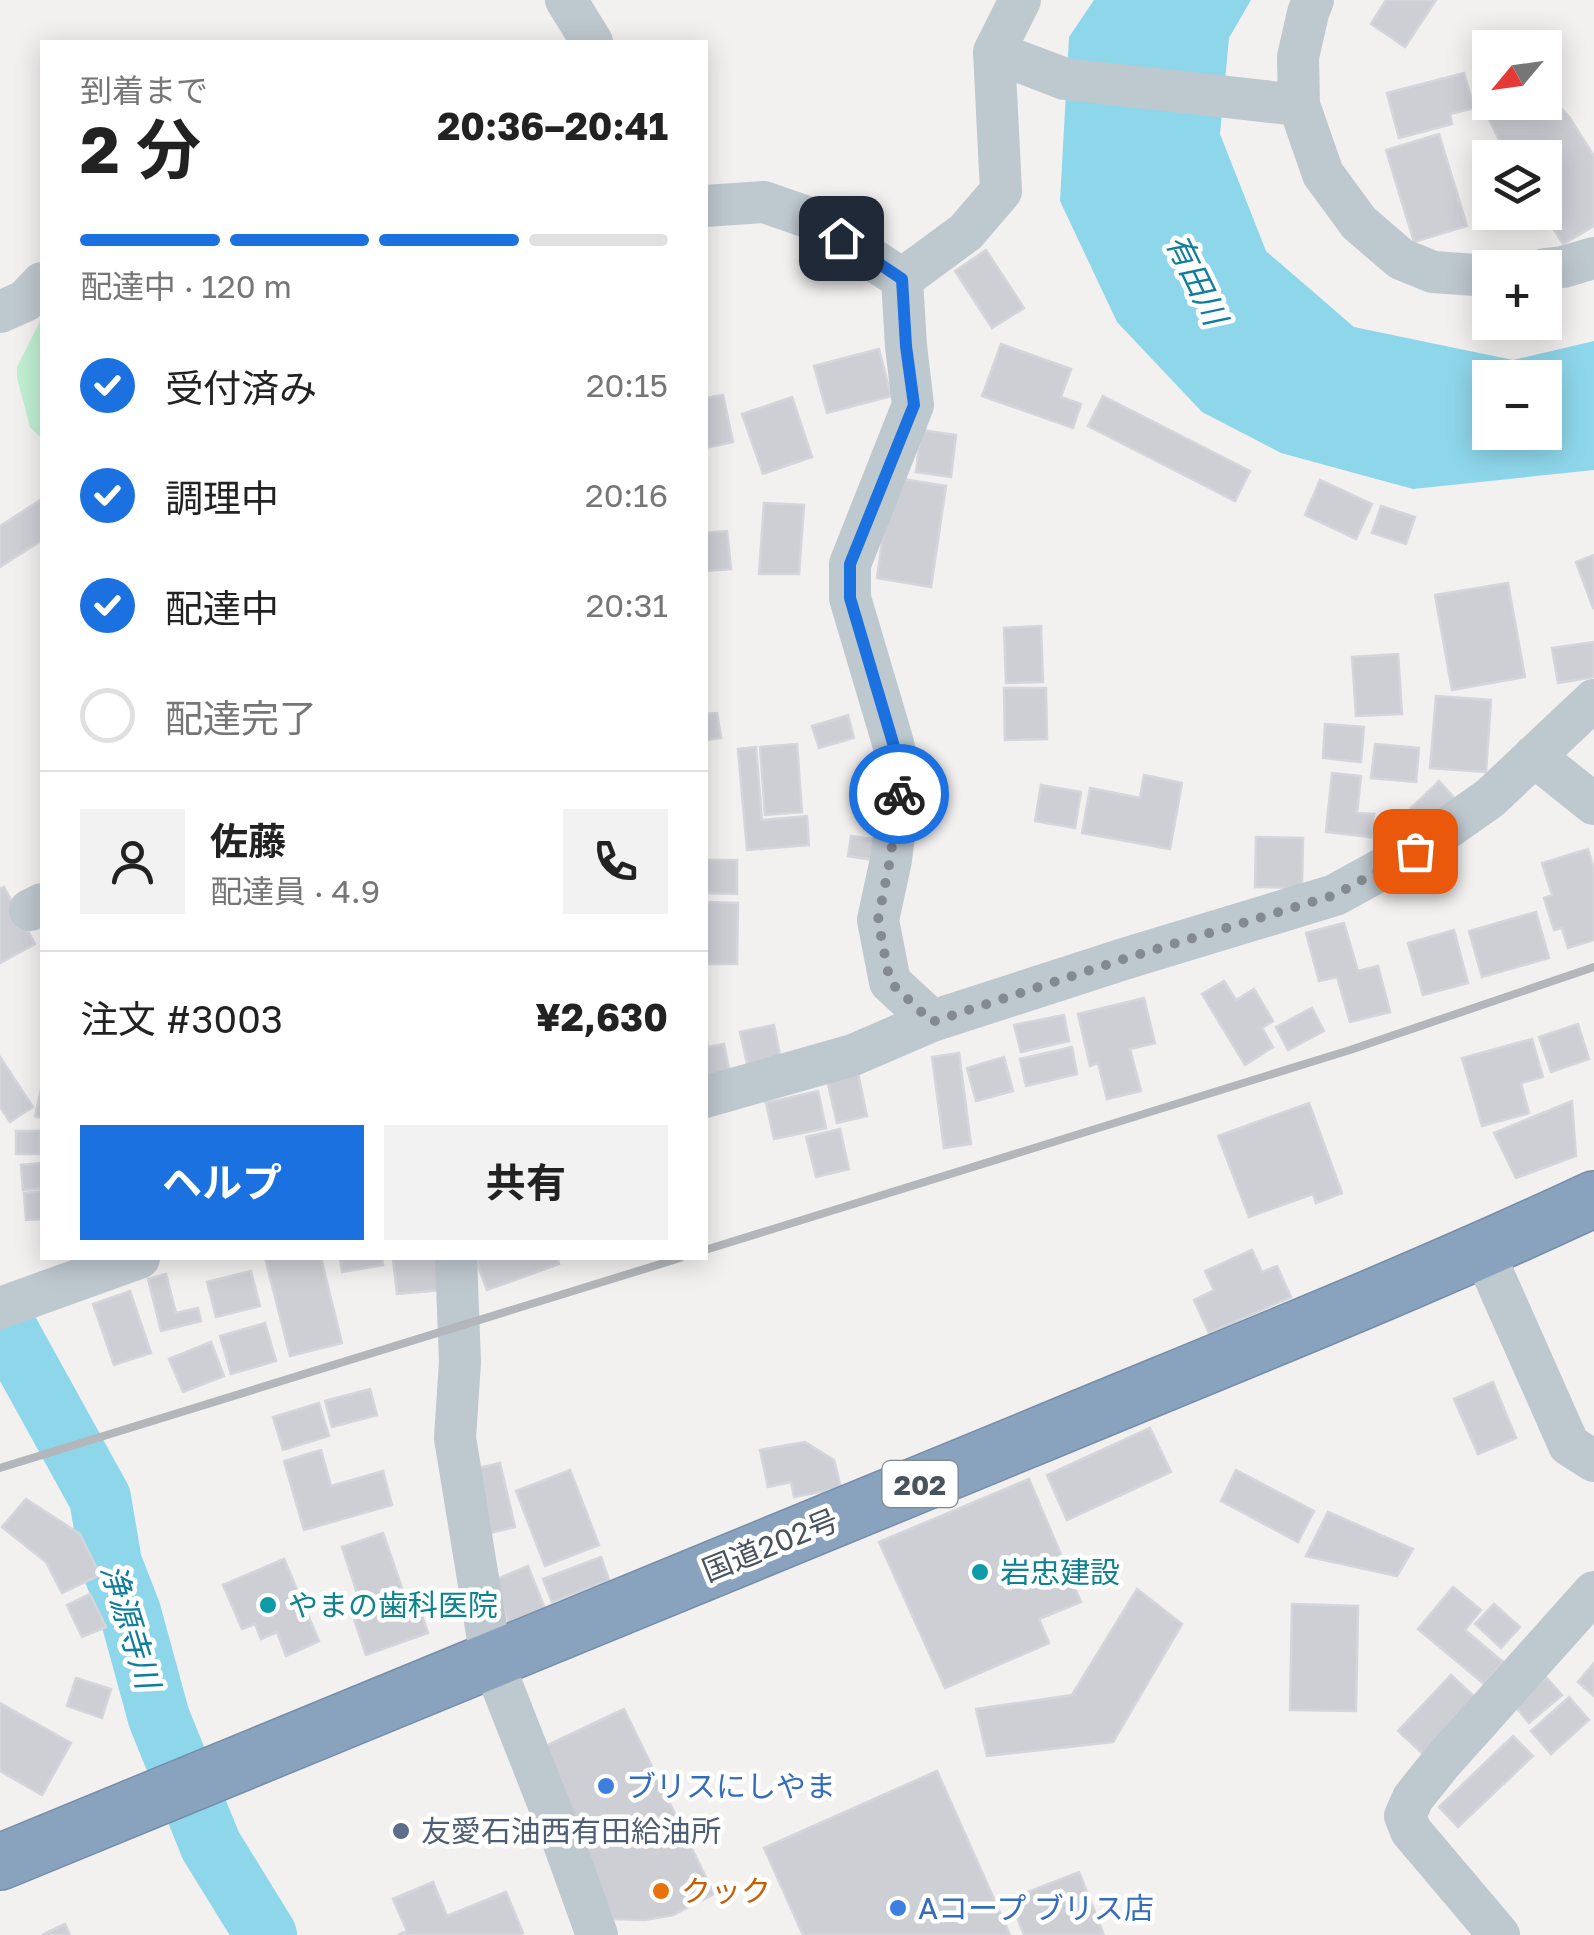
<!DOCTYPE html>
<html lang="ja">
<meta charset="utf-8">
<style>
:root{--surface:#fff;--page:#f2f2f2;--text:#222;--muted:#767676;--line:#e0e0e0;--accent:#1c71e0}
body{margin:0;font-family:"Golos Text","Noto Sans JP",sans-serif;background:var(--page);color:var(--text);height:100vh;display:flex;flex-direction:column;font-size:38px;white-space:nowrap}
*{box-sizing:border-box;margin:0}
p{font-size:32px;color:var(--muted)}
.icon{flex:none;width:55px;height:55px;fill:none;stroke:currentColor;stroke-width:2;stroke-linecap:round;stroke-linejoin:round}
.map{position:relative;flex:1;overflow:hidden}
.side{position:absolute;left:40px;top:40px;width:668px;height:1220px;display:flex;flex-direction:column;background:var(--surface);border-radius:0px;box-shadow:0 5px 25px #0003}
.side>*{flex:none}
.needle{width:65px;rotate:241deg}
.buttons{position:absolute;left:1472px;top:30px;display:grid;gap:20px}
.buttons a{display:grid;place-items:center;width:90px;height:90px;border-radius:0px;background:var(--surface);box-shadow:0 5px 25px #0003;font-size:50px}
.pin{position:absolute;display:grid;place-items:center;width:85px;height:85px;color:#fff;margin:-42px;border-radius:20px;box-shadow:0 5px 15px #0006}
.courier{position:absolute;display:grid;place-items:center;width:100px;height:100px;margin:-50px;border:8px solid #1c71e0;border-radius:50%;background:#fff;color:#222;box-shadow:0 2px 12px #0007}
.headline em{font-style:normal;font-weight:700}
.headline div{display:flex;flex-direction:column-reverse}
.headline{display:flex;align-items:center;justify-content:space-between;height:170px;padding:0 40px}
h1{font-size:65px;font-weight:700;line-height:75px}
.bar{display:grid;grid-template-columns:repeat(4,1fr);gap:15px 10px;align-content:center;height:120px;padding:0 40px}
.bar i{height:12px;border-radius:8px;background:var(--line)}
.bar .on{background:var(--accent)}
.bar p{grid-column:span 4}
.line{display:flex;align-items:center;gap:25px;padding:0 40px;border-top:2px solid var(--line)}
.line div{flex:1}
.round{display:grid;place-items:center;flex:none;width:105px;height:105px;border-radius:0px;background:var(--page)}
ol{padding:0 40px;list-style:none}
li{display:flex;align-items:center;gap:30px;height:110px}
li p{margin-inline-start:auto}
li .icon{padding:10px;border-radius:50%;background:var(--accent);color:#fff;stroke-width:4}
li:last-child{color:var(--muted)}
li i{width:55px;height:55px;border:5px solid var(--line);border-radius:50%}
.cta{display:flex;gap:20px;margin-top:auto;padding:20px 40px}
.cta a{flex:1;height:115px;border-radius:0px;background:var(--accent);color:#fff;font-size:40px;font-weight:700;line-height:115px;text-align:center}
.cta a+a{background:var(--page);color:var(--text)}
.map>svg:first-child{display:block}
</style>
<div class="map">
<svg width="1594" height="1935" viewBox="0 0 1594 1935">
<rect width="100%" height="100%" fill="#f3f0f0"/>
<!-- green -->
<path fill="#c0efd2" d="M42 317V439L30 427 17 378V367Z"/>
<!-- water -->
<path fill="#8ed7eb" fill-rule="evenodd" d="M1094 0H1251L1229 38 1220 134 1266 251 1354 327 1513 360 1594 341V470L1413 489 1281 453 1202 412 1117 322 1060 201 1069 37ZM1490 378H1545V432H1490Z"/>
<g fill="none" stroke-linecap="round" stroke-linejoin="round">
<!-- river -->
<path stroke="#8ed7eb" stroke-width="62" d="M0 1317 100 1498 111 1563 130 1612 159 1718 211 1846 266 1935"/>
</g>
<!-- building -->
<path fill="#cdcfd5" stroke="#d4d6dc" stroke-width="2.5" d="M1386 0H1436L1405 47 1371 24Z
M1464 73 1474 108 1450 114 1452 124 1399 138 1387 93Z
M1490 89V102H1545V90L1570 118 1594 156V226L1563 244 1543 212H1545V158H1508L1478 97Z
M1439 134 1467 226 1414 242 1386 150Z
M986 250 1024 308 992 328 955 271Z
M1001 344 1071 369 1061 397 1081 404 1073 428 982 396Z
M879 349 891 396 827 413 814 366Z
M723 395 733 442 705 448V398Z
M1103 396 1250 471 1235 501 1088 426Z
M792 397 812 457 763 474 742 414Z
M921 430 956 435 951 477 916 472Z
M891 477 946 486 931 587 877 578Z
M1320 480 1372 504 1356 539 1305 515Z
M42 499V540L0 567V526Z
M764 503 804 505 799 574H759Z
M1381 506 1415 517 1406 544 1372 533Z
M727 531 731 569 705 571V533Z
M1594 555V608H1593L1576 562Z
M1508 583 1525 677 1452 690 1435 595Z
M1041 626 1043 682 1006 683 1004 628Z
M1594 642V677L1558 683 1552 648Z
M1398 654 1402 714 1356 716 1352 657Z
M1004 688H1046L1047 739 1005 740Z
M1436 696 1491 700 1486 772 1430 768Z
M717 713 721 738 705 740V714Z
M848 715 854 738 819 748 812 726Z
M1325 724 1364 727 1361 762 1323 758Z
M797 744 802 812 765 815 760 747Z
M1375 744 1419 748 1416 782 1371 778Z
M756 747 762 820 807 816 809 845 747 850 738 749Z
M1332 773 1361 776 1357 813 1374 814 1371 837 1326 832Z
M1144 775 1182 783 1170 849 1082 833 1090 788 1140 798Z
M1439 781 1459 803 1432 830 1411 808Z
M1041 785 1081 792 1075 828 1035 821Z
M851 836 881 840 878 861 848 856Z
M1256 837 1303 838 1302 888 1255 887Z
M1588 849 1594 869V940L1568 948 1562 928 1554 930 1544 898 1552 895 1542 863Z
M705 860H737V894L705 893Z
M4 887 35 944 0 963V889Z
M705 902 738 903 737 964H705Z
M1536 912 1549 958 1482 977 1469 931Z
M1344 923 1358 971 1378 966 1390 1012 1350 1022 1337 977 1319 981 1306 933Z
M1454 930 1468 983 1423 995 1408 943Z
M1224 981 1236 1000 1254 989 1273 1021 1262 1028 1273 1047 1245 1065 1202 994Z
M1144 998 1155 1043 1130 1049 1141 1091 1107 1099 1098 1063 1090 1066 1078 1014Z
M1312 1008 1324 1031 1288 1050 1276 1027Z
M1064 1015 1069 1041 1021 1052 1014 1025Z
M1578 1024 1589 1059 1551 1072 1539 1037Z
M774 1025 781 1061 748 1068 740 1032Z
M705 1032 708 1047 724 1044 730 1073 705 1078Z
M1532 1039 1543 1077 1521 1083 1529 1113 1482 1126 1462 1058Z
M1072 1047 1077 1074 1026 1086 1020 1059Z
M959 1053 971 1144 944 1148 932 1057Z
M0 1057 33 1107 10 1122 0 1107Z
M1004 1057 1013 1091 976 1101 967 1068Z
M858 1073 867 1116 837 1123 827 1080Z
M42 1085V1118L35 1116Z
M818 1091 826 1128 774 1139 766 1103Z
M1572 1101 1576 1156 1516 1178 1494 1133Z
M1309 1103 1342 1193 1316 1203 1313 1194 1249 1217 1218 1136Z
M840 1129 849 1169 816 1177 806 1137Z
M16 1131H39V1154H16Z
M42 1163V1188L23 1190 21 1165Z
M42 1191V1219L26 1220 24 1193Z
M1252 1250 1262 1272 1277 1266 1291 1297 1209 1333 1194 1300 1214 1290 1205 1271Z
M265 1258H321L342 1343 290 1356Z
M340 1258H382L383 1265 342 1272Z
M393 1258H438L442 1290 397 1294Z
M475 1258H557L559 1264 487 1290Z
M251 1271 260 1306 216 1317 207 1282Z
M166 1274 176 1313 198 1308 201 1321 161 1331 148 1279Z
M130 1291 151 1353 114 1365 93 1304Z
M265 1323 276 1361 231 1374 220 1336Z
M211 1342 224 1376 183 1392 169 1359Z
M1493 1382 1516 1438 1478 1454 1454 1399Z
M370 1389 377 1415 332 1427 325 1401Z
M319 1403 329 1436 283 1450 273 1417Z
M1150 1428 1171 1472 1067 1520 1047 1475Z
M805 1442 834 1460 841 1488 794 1497 791 1482 768 1487 760 1450Z
M321 1450 331 1486 383 1471 392 1505 304 1530 284 1461Z
M500 1463 515 1527 486 1534 471 1470Z
M570 1470 599 1545 545 1566 516 1491Z
M1236 1470 1314 1511 1298 1542 1221 1501Z
M1029 1479 1081 1602 1039 1619 1049 1643 945 1688 879 1542Z
M26 1499 80 1534 100 1575 62 1593 46 1562 2 1527Z
M1328 1512 1413 1549 1397 1576 1306 1556Z
M383 1533 402 1588 360 1602 342 1547Z
M601 1557 609 1580 552 1602 543 1579Z
M284 1559 319 1641 286 1656 277 1632 261 1639 255 1624 242 1629 223 1585Z
M528 1566 545 1609 509 1623 492 1581Z
M1453 1587 1481 1610 1465 1630 1503 1662 1484 1684 1418 1629Z
M1137 1589 1182 1624 1113 1742 987 1756 976 1709 1072 1695Z
M90 1594 106 1627 82 1637 67 1605Z
M415 1595 428 1633 366 1655 353 1616Z
M1292 1604 1358 1606 1356 1711 1290 1710Z
M1494 1604 1520 1627 1501 1648 1475 1624Z
M1594 1663V1696L1578 1682Z
M1451 1675 1476 1698 1423 1754 1398 1731Z
M1546 1677 1562 1695 1529 1723 1514 1705Z
M76 1678 111 1689 102 1718 67 1706Z
M1569 1697 1589 1720 1551 1754 1531 1731Z
M0 1703 71 1743 42 1795 0 1771Z
M624 1709 714 1894 673 1915 645 1920 613 1919 539 1749Z
M1513 1736 1533 1756 1458 1827 1439 1807Z
M937 1771 1010 1935H803L764 1848Z
M1079 1872 1104 1935H1024L1010 1899Z
M433 1882 447 1916 506 1892 523 1933 518 1935H398L407 1931 393 1899Z
M65 1924 70 1935H42Z"/>
<g fill="none" stroke-linecap="round" stroke-linejoin="round">
<defs>
<path id="highway" d="M0 1862C342 1720 685 1581 1027 1440 1217 1361 1408 1286 1594 1199"/>
</defs>
<!-- highway casing -->
<use href="#highway" stroke="#748eaa" stroke-width="58"/>
<!-- minor -->
<path stroke="#bec8cf" stroke-width="42" d="M566 0 592 42
M1313 0 1308 13 1298 57 1299 105 1323 174 1359 223 1401 259 1433 272 1490 276
M994 52 1065 79 1299 105
M705 206 764 202 810 218 902 279
M1545 269 1563 267 1594 258
M902 279 906 346 913 405 850 564V598L893 743 901 779 891 860 878 920 890 982 932 1021
M902 279 966 232 1001 191 994 52 1020 0
M0 312 25 301 42 283
M1534 756 1594 804
M30 910 42 904
M705 1097 853 1055 932 1021 1127 958 1335 895 1415 851 1490 798 1594 700
M1483 1251 1569 1445 1594 1461
M456 1258 460 1362 455 1438 491 1658 563 1841 597 1935
M0 1308 139 1258
M1499 1935 1411 1831 1405 1816 1413 1798 1441 1763 1594 1592"/>
<!-- highway -->
<use href="#highway" stroke="#89a3be" stroke-width="55"/>
<!-- rail -->
<path stroke="#b3b6ba" stroke-width="8" d="M705 1250 1350 1050 1594 967
M0 1468 680 1258"/>
</g>
<g fill="none" stroke-linecap="round" stroke-linejoin="round">
<!-- done -->
<path stroke="#848a91" stroke-width="10" stroke-dasharray="0 18" d="M899 794 890 860 878 920 890 982 932 1022 1127 958 1335 895 1415 851"/>
<!-- route -->
<path stroke="#1c71e0" stroke-width="12" d="M841 238 902 279 906 346 914 405 850 564V598L893 743 901 779 899 794"/>
</g>
<!-- markers -->
<g fill="#0f9aa8" stroke="#fff" stroke-width="4">
<circle cx="980" cy="1572" r="10"/>
<circle cx="268" cy="1605" r="10"/>
</g>
<g fill="#3f7fe0" stroke="#fff" stroke-width="4">
<circle cx="606" cy="1786" r="10"/>
<circle cx="898" cy="1908" r="10"/>
</g>
<circle fill="#5c6f8a" stroke="#fff" stroke-width="4" cx="401" cy="1831" r="10"/>
<circle fill="#e8710a" stroke="#fff" stroke-width="4" cx="661" cy="1891" r="10"/>
<g text-anchor="middle" dominant-baseline="central" stroke-width="9" stroke-linejoin="round" paint-order="stroke">
<!-- shield labels -->
<rect fill="#fff" stroke="#7f878e" stroke-width="2.5" x="882.5" y="1461" width="75" height="46" rx="8"/>
<g font-size="28" font-weight="bold" fill="#48535e">
<text x="920" y="1484">202</text>
</g>
<!-- street labels -->
<g font-size="30" fill="#48535e" stroke="#fff">
<text transform="translate(770 1545) rotate(-22)">国道202号</text>
</g>
<!-- culture labels -->
<g font-size="30" fill="#0d838f" stroke="#fff" text-anchor="start">
<text x="1000" y="1572">岩忠建設</text>
<text x="288" y="1605">やまの歯科医院</text>
</g>
<!-- shop labels -->
<g font-size="30" fill="#366cbe" stroke="#fff" text-anchor="start">
<text x="626" y="1786">ブリスにしやま</text>
<text x="918" y="1908">Aコープ ブリス店</text>
</g>
<!-- service labels -->
<g font-size="30" fill="#4e5e75" stroke="#fff" text-anchor="start">
<text x="421" y="1831">友愛石油西有田給油所</text>
</g>
<!-- food labels -->
<g font-size="30" fill="#c56008" stroke="#fff" text-anchor="start">
<text x="681" y="1891">クック</text>
</g>
<!-- water labels -->
<g font-size="32" font-style="italic" fill="#0f7d9b" stroke="#fff">
<text transform="translate(1197 279) rotate(64)">有田川</text>
<text transform="translate(131 1626) rotate(73)">浄源寺川</text>
</g>
</g>
</svg>
<div class="buttons">
<a><svg class="needle" viewBox="-14 -14 28 28"><path d="M0-13l5 13h-10z" fill="#e53935"/><path d="M0 13l5-13h-10z" fill="#767676"/></svg></a>
<a><svg class="icon" aria-label="layers" viewBox="0 0 24 24"><path d="M12 4l9 5-9 5-9-5zM3 14l9 5 9-5"/></svg></a>
<a>+</a>
<a>−</a>
</div>
<div class="pin" style="left:1415px;top:851px;background:#ea580c"><svg class="icon" aria-label="bag" viewBox="0 0 24 24"><path d="M5 8h14l-1 12H6zM9 8a3 3 0 0 1 6 0"/></svg></div>
<div class="pin" style="left:841px;top:238px;background:#1f2937"><svg class="icon" aria-label="home" viewBox="0 0 24 24"><path d="M3 11l9-7 9 7M6 9v11h12V9"/></svg></div>
<div class="courier" style="left:899px;top:794px"><svg class="icon" aria-label="bike" viewBox="0 0 24 24"><circle cx="6" cy="16" r="4"/><circle cx="18" cy="16" r="4"/><path d="M6 16l4-8h5l3 8M10 8l3 8H6M13 5h3"/></svg></div>
<section class="side">
<div class="headline"><div><h1>2 分</h1><p>到着まで</p></div><em>20:36–20:41</em></div>
<div class="bar"><i class="on"></i><i class="on"></i><i class="on"></i><i></i><p>配達中 · 120 m</p></div>
<ol>
<li><svg class="icon" aria-label="check" viewBox="0 0 24 24"><path d="M5 12l5 5 9-10"/></svg>受付済み<p>20:15</p></li>
<li><svg class="icon" aria-label="check" viewBox="0 0 24 24"><path d="M5 12l5 5 9-10"/></svg>調理中<p>20:16</p></li>
<li><svg class="icon" aria-label="check" viewBox="0 0 24 24"><path d="M5 12l5 5 9-10"/></svg>配達中<p>20:31</p></li>
<li><i></i>配達完了</li>
</ol>
<div class="line" style="height:180px"><a class="round"><svg class="icon" aria-label="person" viewBox="0 0 24 24"><circle cx="12" cy="8" r="4"/><path d="M4 21q1-7 8-7t8 7"/></svg></a><div><b>佐藤</b><p>配達員 · 4.9</p></div><a class="round"><svg class="icon" aria-label="phone" viewBox="0 0 24 24"><path d="M5 4h4l2 5-3 2q2 4 5 5l2-3 5 2v4C11 20 4 13 5 4z"/></svg></a></div>
<div class="line" style="height:130px"><div>注文 #3003</div><b>¥2,630</b></div>
<div class="cta"><a>ヘルプ</a><a>共有</a></div>
</section>
</div>
